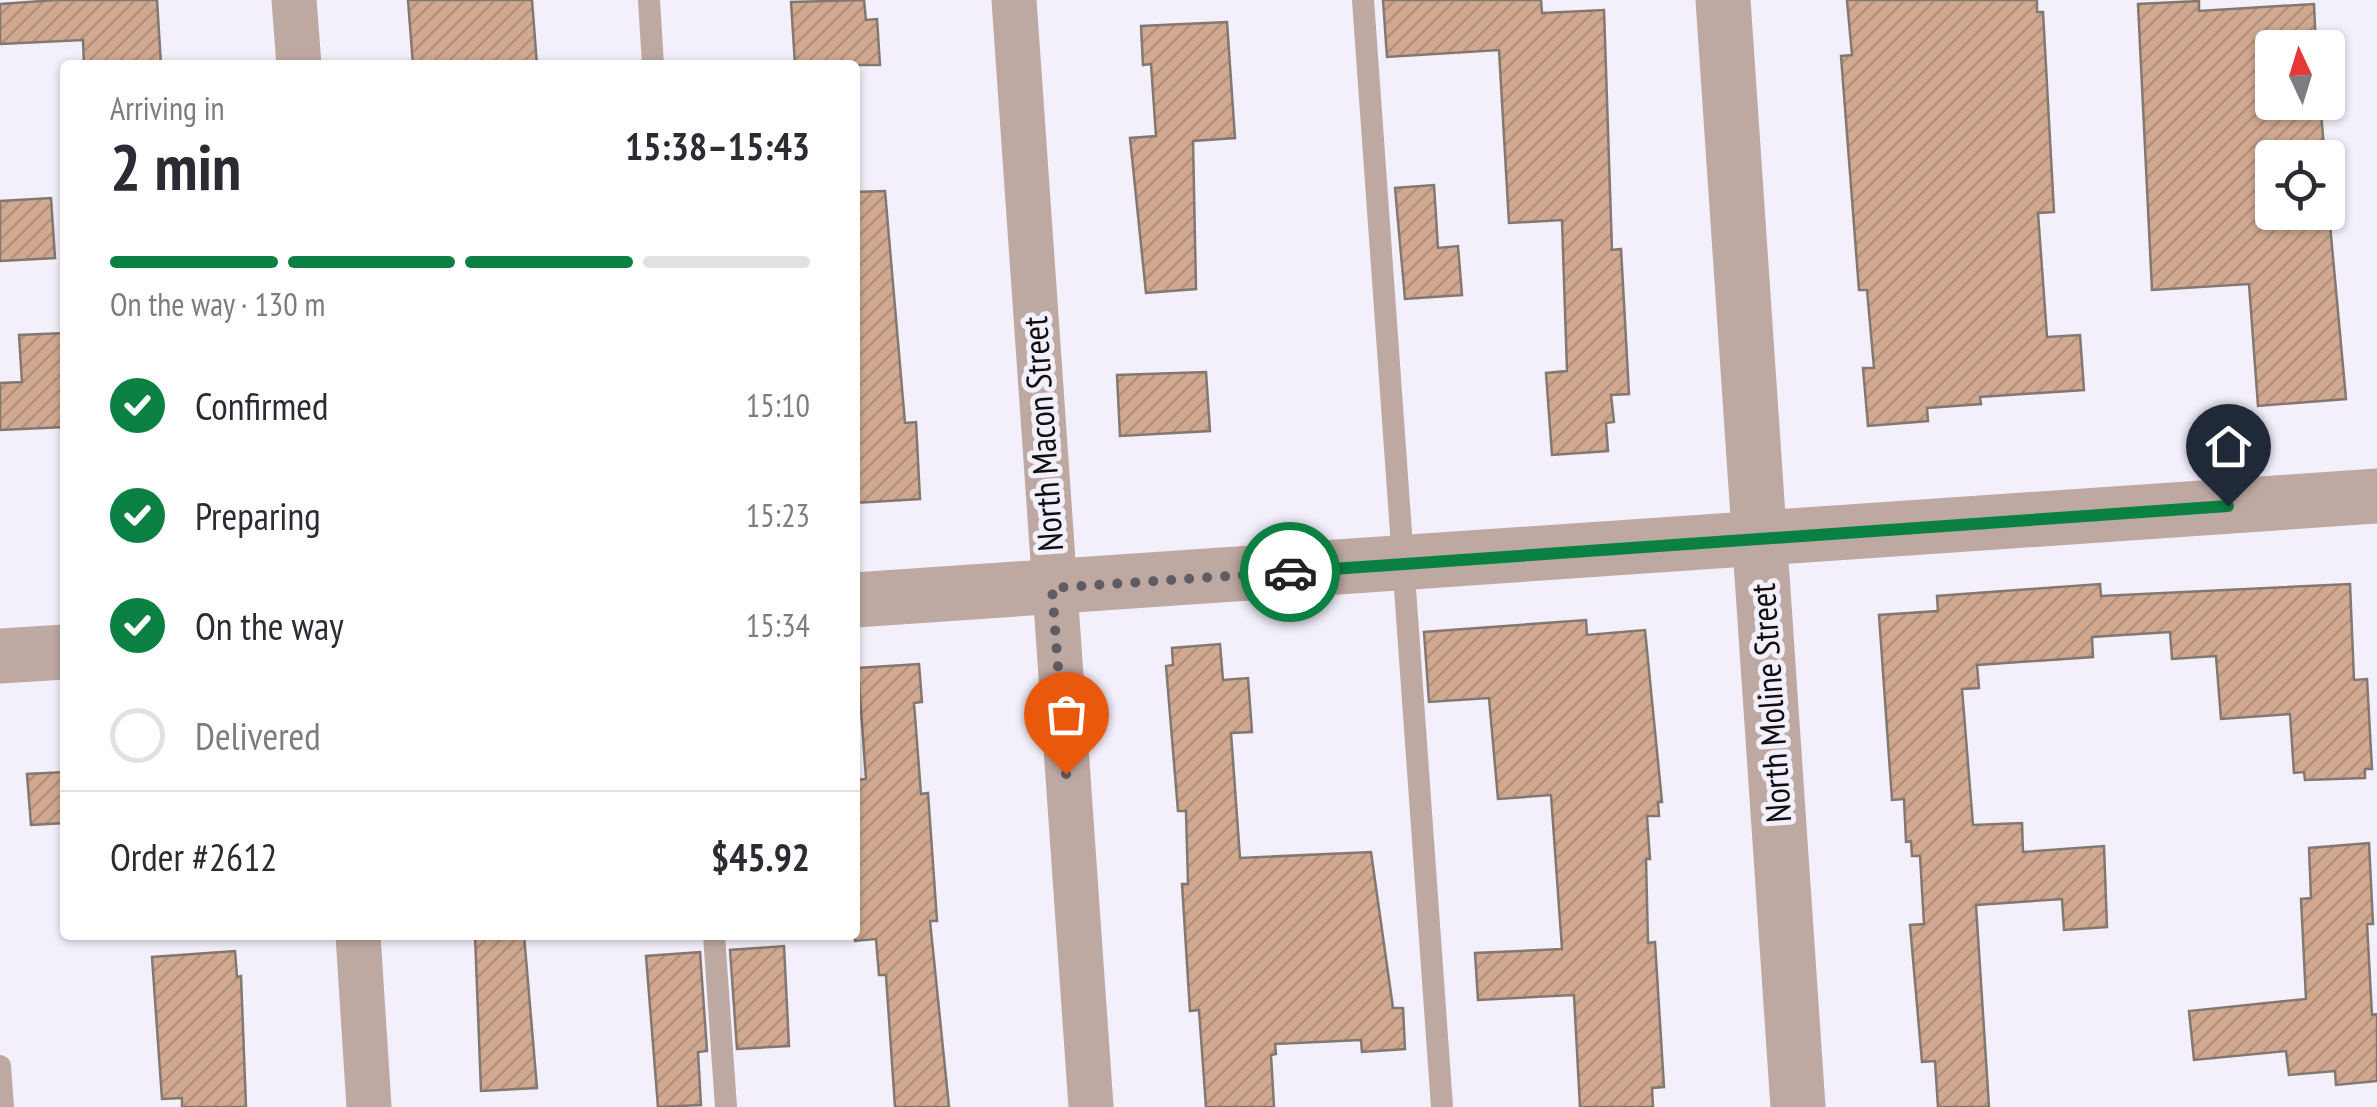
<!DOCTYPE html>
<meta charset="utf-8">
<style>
:root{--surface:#fff;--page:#f7f7f7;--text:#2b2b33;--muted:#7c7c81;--line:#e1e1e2;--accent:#0b8043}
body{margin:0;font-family:"PT Sans Narrow",sans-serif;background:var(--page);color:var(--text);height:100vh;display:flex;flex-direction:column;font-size:38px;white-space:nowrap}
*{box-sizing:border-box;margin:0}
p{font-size:32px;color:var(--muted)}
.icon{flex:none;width:55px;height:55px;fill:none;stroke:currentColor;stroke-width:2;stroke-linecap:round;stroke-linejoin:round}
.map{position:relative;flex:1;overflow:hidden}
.sheet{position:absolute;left:60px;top:60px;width:800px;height:880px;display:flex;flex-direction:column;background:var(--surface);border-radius:10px;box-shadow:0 2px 8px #0004}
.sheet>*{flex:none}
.needle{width:65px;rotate:356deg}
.fabs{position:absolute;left:2255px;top:30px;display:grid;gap:20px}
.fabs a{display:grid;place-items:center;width:90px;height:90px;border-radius:10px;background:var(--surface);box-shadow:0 2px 8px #0004;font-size:50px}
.pin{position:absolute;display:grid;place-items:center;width:85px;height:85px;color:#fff;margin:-102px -42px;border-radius:50% 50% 50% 0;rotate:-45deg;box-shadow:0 0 10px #0007}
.pin .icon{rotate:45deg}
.courier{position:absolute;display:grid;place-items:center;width:100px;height:100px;margin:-50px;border:8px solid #0b8043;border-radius:50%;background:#fff;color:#222;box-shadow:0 2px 12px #0007}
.summary em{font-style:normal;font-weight:700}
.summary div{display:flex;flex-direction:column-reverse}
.summary{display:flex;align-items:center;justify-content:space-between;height:170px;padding:0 50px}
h1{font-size:65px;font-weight:700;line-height:75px}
.bar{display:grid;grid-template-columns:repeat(4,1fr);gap:15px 10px;align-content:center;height:120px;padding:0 50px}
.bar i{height:12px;border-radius:8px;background:var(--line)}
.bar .on{background:var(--accent)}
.bar p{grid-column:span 4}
.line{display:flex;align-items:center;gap:25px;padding:0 50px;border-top:2px solid var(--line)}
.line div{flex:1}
ol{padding:0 50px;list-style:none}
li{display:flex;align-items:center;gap:30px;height:110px}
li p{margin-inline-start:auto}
li .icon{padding:10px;border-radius:50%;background:var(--accent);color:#fff;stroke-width:4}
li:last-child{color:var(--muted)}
li i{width:55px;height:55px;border:5px solid var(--line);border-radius:50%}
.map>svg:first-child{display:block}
</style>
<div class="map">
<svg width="2377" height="1107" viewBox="0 0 2377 1107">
<defs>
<pattern id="building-hatch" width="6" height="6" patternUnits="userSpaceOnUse" patternTransform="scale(2.5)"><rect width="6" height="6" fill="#d1a990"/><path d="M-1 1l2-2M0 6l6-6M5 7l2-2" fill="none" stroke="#b2907b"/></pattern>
</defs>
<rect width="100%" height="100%" fill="#f3effb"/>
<!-- building -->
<path fill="url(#building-hatch)" stroke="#827871" stroke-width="2.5" d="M56 0H157L161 65H84L83 40 0 44V4Z
M408 0H532L537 65H413Z
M864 0 866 20 877 19 880 65H795L791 2Z
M1383 0H1541L1542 13 1604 10 1612 250 1621 249 1629 394 1611 395 1614 422 1606 423 1608 451 1552 455 1546 373 1567 371 1562 220 1509 223 1499 50 1387 57Z
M1847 0H2037V12H2043L2054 212 2038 213 2047 337 2080 335 2084 390 1980 397 1981 404 1927 408 1928 421 1868 426 1863 368H1874L1867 290H1859L1841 56 1852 55Z
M2199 1V11L2314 4 2316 48H2272V102H2320L2325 158H2272V212H2328V203L2346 399 2258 406 2249 284 2152 290 2138 4Z
M1227 22 1235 138 1193 141 1196 289 1146 293 1130 138 1156 136 1151 64 1143 65 1141 26Z
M1434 185 1438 248 1458 246 1462 295 1405 299 1395 188Z
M885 191 905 423 916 422 920 499 855 503V192Z
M51 198 55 258 0 261V201Z
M65 333V427L0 430V383L22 382 19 335Z
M1206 372 1210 431 1120 436 1117 375Z
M2100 584 2101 596 2350 584 2354 680 2367 679 2372 769H2365V778L2305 780 2304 772 2294 773 2290 714 2221 719 2216 656 2172 659 2170 632 2092 637 2093 657 1977 665 1979 688 1962 689 1973 825 2022 823 2023 852 2104 846 2107 927 2064 930 2062 899 1976 905 1989 1107H1938L1935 1061 1922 1062 1910 925 1924 924 1920 856H1912L1911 841 1906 842 1904 799 1892 800 1879 615 1938 611 1937 596Z
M1586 620 1587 635 1645 630 1662 802H1658L1659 816H1647L1650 859H1646L1648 943 1655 942 1664 1087 1652 1088 1653 1107H1580L1574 995 1478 1000 1475 953 1562 949 1551 795 1498 799 1489 698 1429 702 1424 632Z
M1220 644 1223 680 1248 678 1252 732 1231 733 1240 858 1371 852 1393 1008H1403L1405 1049 1362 1052 1361 1040 1275 1044 1276 1054 1271 1055 1274 1107H1206L1199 1010 1190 1011 1182 884H1188L1186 811H1178L1166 666 1173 665 1172 648Z
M919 664 922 702 914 703 921 794 928 793 937 921H930L949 1107H895L886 975H879L876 939 855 941V780L866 779 858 668Z
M65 772V823L31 825 27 774Z
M2369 843 2373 924H2367L2372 1015 2377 1014V1081L2336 1085 2335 1071 2289 1075 2286 1051 2194 1060 2189 1011 2306 999 2301 899 2311 898 2309 848Z
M475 935H524L537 1088 481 1091Z
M784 946 789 1046 737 1049 730 950Z
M235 951 237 977 241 976 246 1107H182V1098L162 1099 152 957Z
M700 952 707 1051 698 1052 701 1105 658 1107 646 956Z"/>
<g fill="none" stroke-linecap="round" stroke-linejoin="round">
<!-- service -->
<path stroke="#bea9a2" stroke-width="22" d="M649 0 653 65
M1363 0 1442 1107
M714 935 726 1107
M0 1066 3 1107"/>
<!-- minor -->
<path stroke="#bea9a2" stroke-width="45" d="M294 0 299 65
M1014 0 1091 1107
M358 935 369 1107"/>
<!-- tertiary -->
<path stroke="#bea9a2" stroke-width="55" d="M1723 0 1798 1107
M855 600 2377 496
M0 656 65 652"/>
</g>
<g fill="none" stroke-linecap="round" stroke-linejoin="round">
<!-- done -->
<path stroke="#5f5d63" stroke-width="10" stroke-dasharray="0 18" d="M1066 774 1052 588 1290 572"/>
<!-- route -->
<path stroke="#0b8043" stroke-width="12" d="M1290 572 2228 506"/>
</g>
<g text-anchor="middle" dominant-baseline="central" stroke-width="10" stroke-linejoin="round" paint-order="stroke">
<!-- street labels -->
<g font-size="35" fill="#0f0e11" stroke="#f3effb">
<text transform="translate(1042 434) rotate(-94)">North Macon Street</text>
<text transform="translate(1770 703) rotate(-94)">North Moline Street</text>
</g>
</g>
</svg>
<div class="fabs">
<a><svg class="needle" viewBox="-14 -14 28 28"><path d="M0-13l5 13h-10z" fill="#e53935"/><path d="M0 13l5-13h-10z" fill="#7c7c81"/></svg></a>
<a><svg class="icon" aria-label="locate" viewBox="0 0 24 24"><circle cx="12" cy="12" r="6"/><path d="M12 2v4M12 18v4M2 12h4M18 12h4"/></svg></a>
</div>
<div class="pin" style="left:1066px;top:774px;background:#ea580c"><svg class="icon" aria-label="bag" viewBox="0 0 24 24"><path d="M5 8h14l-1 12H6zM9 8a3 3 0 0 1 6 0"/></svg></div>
<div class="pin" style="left:2228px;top:506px;background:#1f2937"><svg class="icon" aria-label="home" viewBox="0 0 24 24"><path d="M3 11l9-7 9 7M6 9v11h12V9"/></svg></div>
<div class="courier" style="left:1290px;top:572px"><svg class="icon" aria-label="car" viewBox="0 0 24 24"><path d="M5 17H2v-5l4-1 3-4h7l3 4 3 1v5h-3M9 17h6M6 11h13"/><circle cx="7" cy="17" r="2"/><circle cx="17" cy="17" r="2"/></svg></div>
<section class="sheet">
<div class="summary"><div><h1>2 min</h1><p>Arriving in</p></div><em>15:38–15:43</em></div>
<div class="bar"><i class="on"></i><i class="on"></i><i class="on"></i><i></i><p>On the way · 130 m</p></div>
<ol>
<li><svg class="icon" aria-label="check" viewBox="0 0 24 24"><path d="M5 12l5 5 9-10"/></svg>Confirmed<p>15:10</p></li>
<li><svg class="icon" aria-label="check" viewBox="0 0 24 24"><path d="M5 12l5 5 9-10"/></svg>Preparing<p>15:23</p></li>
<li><svg class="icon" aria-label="check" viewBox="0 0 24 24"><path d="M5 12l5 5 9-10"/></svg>On the way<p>15:34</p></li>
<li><i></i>Delivered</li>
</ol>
<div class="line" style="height:130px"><div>Order #2612</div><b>$45.92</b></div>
</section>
</div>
